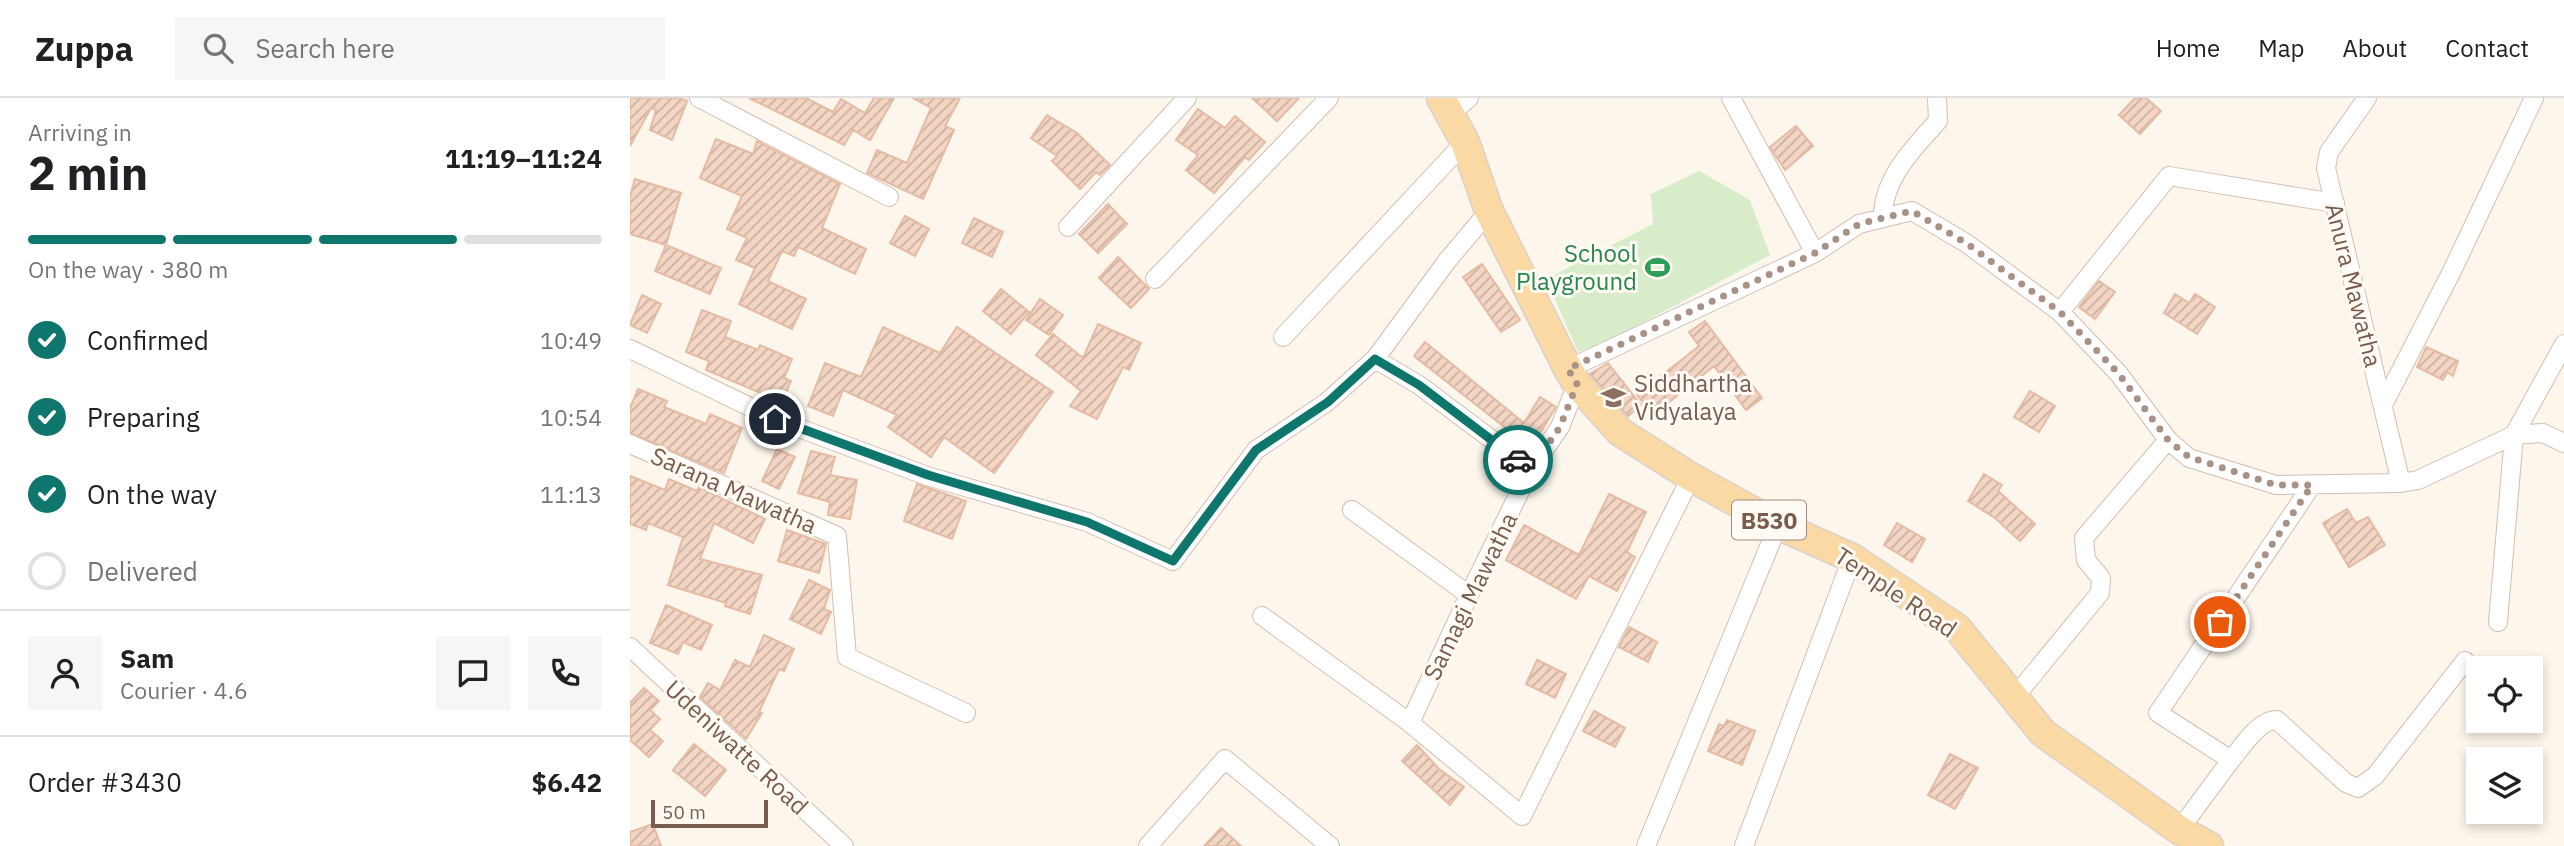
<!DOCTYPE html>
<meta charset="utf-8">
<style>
:root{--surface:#fff;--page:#f6f6f6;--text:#202124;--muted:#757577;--line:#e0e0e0;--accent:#0f766e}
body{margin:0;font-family:"IBM Plex Sans",sans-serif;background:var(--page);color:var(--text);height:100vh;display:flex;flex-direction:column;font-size:26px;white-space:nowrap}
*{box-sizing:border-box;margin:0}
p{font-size:23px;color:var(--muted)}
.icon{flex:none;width:38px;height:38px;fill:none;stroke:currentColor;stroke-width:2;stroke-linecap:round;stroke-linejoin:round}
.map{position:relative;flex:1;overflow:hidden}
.sheet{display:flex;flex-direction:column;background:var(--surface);width:630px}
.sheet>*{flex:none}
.fabs{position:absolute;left:1836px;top:558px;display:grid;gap:14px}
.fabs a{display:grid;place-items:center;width:77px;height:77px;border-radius:0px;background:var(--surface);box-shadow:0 4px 10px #0003;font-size:35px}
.scale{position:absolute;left:21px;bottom:18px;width:117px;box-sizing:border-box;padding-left:7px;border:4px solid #7a5c4d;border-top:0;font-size:19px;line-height:24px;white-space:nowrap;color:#7a5c4d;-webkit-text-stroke:5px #fffaf3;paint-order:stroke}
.pin{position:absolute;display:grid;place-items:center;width:60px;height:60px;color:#fff;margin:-30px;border:4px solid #fff;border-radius:50%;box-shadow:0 2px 7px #0007}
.courier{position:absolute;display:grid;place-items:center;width:70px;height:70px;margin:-35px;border:5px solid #0f766e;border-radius:50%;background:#fff;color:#222;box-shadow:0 2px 9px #0007}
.headline em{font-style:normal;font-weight:700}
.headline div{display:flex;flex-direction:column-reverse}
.headline{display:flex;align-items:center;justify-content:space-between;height:119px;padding:0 28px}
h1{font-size:46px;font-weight:700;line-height:52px}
.bar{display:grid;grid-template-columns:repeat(4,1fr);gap:10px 7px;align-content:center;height:84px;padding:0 28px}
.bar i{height:9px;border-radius:5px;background:var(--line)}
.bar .on{background:var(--accent)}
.bar p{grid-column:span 4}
.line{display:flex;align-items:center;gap:18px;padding:0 28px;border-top:2px solid var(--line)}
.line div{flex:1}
.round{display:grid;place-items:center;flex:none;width:74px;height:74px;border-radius:0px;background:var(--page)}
ol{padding:0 28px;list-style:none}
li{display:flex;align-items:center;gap:21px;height:77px}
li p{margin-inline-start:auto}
li .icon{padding:7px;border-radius:50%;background:var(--accent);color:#fff;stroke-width:4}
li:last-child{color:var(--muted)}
li i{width:38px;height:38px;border:4px solid var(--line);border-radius:50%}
header{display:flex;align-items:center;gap:42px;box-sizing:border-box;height:98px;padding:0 35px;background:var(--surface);border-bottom:2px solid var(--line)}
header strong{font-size:33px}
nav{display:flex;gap:38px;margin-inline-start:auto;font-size:24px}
.search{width:490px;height:63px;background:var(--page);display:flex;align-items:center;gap:18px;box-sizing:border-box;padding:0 24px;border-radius:0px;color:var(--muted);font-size:26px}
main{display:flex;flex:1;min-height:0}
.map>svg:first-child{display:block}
</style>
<header>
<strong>Zuppa</strong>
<div class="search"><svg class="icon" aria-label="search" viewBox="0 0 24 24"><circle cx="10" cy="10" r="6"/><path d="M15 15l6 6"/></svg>Search here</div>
<nav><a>Home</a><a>Map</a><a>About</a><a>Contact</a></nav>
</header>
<main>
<section class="sheet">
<div class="headline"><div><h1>2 min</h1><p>Arriving in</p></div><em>11:19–11:24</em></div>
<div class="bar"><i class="on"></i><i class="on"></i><i class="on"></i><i></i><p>On the way · 380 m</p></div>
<ol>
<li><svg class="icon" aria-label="check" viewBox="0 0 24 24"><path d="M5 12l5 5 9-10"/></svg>Confirmed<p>10:49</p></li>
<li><svg class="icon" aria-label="check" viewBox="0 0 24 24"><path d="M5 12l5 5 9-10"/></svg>Preparing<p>10:54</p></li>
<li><svg class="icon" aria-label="check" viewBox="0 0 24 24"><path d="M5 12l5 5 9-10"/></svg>On the way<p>11:13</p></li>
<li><i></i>Delivered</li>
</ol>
<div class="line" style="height:126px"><a class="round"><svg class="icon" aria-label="person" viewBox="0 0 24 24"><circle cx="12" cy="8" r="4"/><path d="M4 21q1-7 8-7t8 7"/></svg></a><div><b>Sam</b><p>Courier · 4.6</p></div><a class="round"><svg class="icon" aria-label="chat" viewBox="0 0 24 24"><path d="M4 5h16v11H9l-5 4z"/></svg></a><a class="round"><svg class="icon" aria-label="phone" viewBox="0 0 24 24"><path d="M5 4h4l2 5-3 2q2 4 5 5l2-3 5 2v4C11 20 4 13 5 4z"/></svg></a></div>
<div class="line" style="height:91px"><div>Order #3430</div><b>$6.42</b></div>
</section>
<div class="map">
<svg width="1934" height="748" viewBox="0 0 1934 748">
<defs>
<pattern id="building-hatch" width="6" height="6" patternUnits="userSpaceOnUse" patternTransform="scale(1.75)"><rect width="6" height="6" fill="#f3d5c3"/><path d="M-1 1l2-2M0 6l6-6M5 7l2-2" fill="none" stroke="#cab0a1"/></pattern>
</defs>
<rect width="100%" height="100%" fill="#fdf6ec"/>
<!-- green -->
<path fill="#d8ecc9" d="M1069 73 1120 102 1140 157 982 241 948 254 916 181 1023 126 1021 96Z"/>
<!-- building -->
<path fill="url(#building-hatch)" stroke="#e6bba3" stroke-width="2" d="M0 0H49L57 3 42 42 20 32 26 12 21 10 0 48Z
M119 0H176L203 14 211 1 235 15 244 0H264L240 42 223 32 214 47Z
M283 0H330L315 28 324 32 293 101 237 75 247 52 277 65 301 10Z
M622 0H669L647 23Z
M1505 0H1516L1531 13 1510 36 1489 17Z
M568 11 595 30 605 18 635 44 619 62 615 59 584 95 556 72 568 57 546 42Z
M417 17 447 35 480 67 470 77 466 74 450 91 422 63 427 58 401 40Z
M1166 28 1183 48 1155 72 1140 49Z
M86 41 123 56 127 43 210 86 192 130 236 151 225 176 168 149 164 158 152 153 138 183 176 201 162 231 109 206 125 170 106 162 117 140 97 131 112 98 70 80Z
M5 81 51 95 36 147 0 136V99Z
M478 106 497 126 468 155 449 136Z
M275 118 299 131 285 158 260 145Z
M344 120 373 134 362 159 332 145Z
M36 147 91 170 80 196 25 173Z
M488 159 519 191 501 210 469 180Z
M852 166 890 222 871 234 833 179Z
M1469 183 1485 194 1465 221 1449 209Z
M371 191 399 214 381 236 353 213Z
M1545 196 1559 205 1565 196 1585 209 1567 236 1534 215Z
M12 197 31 206 17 235 0 227Z
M410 201 433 217 419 237 396 222Z
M72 212 101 223 95 239 128 252 130 247 162 261 154 280 161 283 152 304 76 272 79 263 56 254Z
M1075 223 1132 300 1116 312 1084 268 1023 317 1007 297 1069 248 1059 234Z
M468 226 511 245 499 272 493 269 467 321 440 308 451 293 406 257 423 236 453 260Z
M253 229 310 255 327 229 423 294 364 375 314 339 301 359 258 329 267 317 213 292 203 318 178 308 195 265 231 279Z
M795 244 894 325 910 299 926 309 901 350 784 258Z
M1796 249 1828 263 1823 278 1817 274 1813 282 1787 269Z
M978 265 1011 307 998 318 960 276Z
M8 291 37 303 34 309 76 326 80 316 112 330 94 375 0 335V310Z
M1400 293 1425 308 1409 334 1384 319Z
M147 351 165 359 149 391 132 383Z
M181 353 205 359 200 377 227 382 220 421 198 417 200 404 168 395Z
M1354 376 1372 387 1368 393 1405 426 1390 443 1365 420 1338 403Z
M0 378 35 392 39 381 67 393 69 389 135 421 123 445 84 425 70 461 132 477 120 516 95 508 96 505 38 487 53 439 18 425 16 432 0 426Z
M287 386 336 403 322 441 274 423Z
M979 396 1016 414 997 454 1005 459 987 493 959 478 946 501 876 462 894 427 949 457Z
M1717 411 1726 425 1738 419 1755 447 1719 469 1693 425Z
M1267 425 1295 441 1282 464 1254 447Z
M157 432 196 446 189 475 148 463Z
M179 482 200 492 194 511 201 514 191 536 160 521Z
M36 507 82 527 71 552 53 544 48 556 20 545Z
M999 529 1027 544 1018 564 989 549Z
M134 537 164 551 154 573 149 571 129 614 132 615 116 641 70 599 78 585 90 592 105 562 120 569Z
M907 562 936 576 925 600 896 586Z
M14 590 29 603 20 612 30 621 20 632 33 643 19 659 0 642V605Z
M964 613 995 630 985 649 953 633Z
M1097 622 1125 633 1112 667 1078 653 1089 626 1094 628Z
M64 646 96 672 75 698 43 672Z
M787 647 809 671 834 689 820 707 772 663Z
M1320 656 1348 670 1325 711 1298 697Z
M23 726 31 748H0V734Z
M591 730 611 748H574Z"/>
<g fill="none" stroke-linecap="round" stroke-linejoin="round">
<defs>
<path id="street" d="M69 0 259 99
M1101 0 1185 155
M1737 0 1699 54 1696 70 1771 385
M821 15 839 0
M1253 120C1252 82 1283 50 1308 23L1307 0
M438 129 557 0
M525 181 699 0
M1430 214 1539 78 1705 105
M653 239 835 44
M0 251 145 321 297 378 457 424 543 463 626 352 697 304 745 261 789 287 901 371
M745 261 817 163 859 113
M938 271 1185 155 1229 126 1282 113 1336 145 1430 214 1489 276 1538 342 1559 360 1646 387 1771 385 1788 382 1884 337 1913 335 1934 345
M1753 307 1822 173 1904 0
M0 346 207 438 217 559 336 615
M722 412 839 497
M632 518 780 625 892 718 1061 379
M1868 524 1884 337 1934 246
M0 549 214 748
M1383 601 1470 495 1471 480 1456 462 1454 440 1538 342
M780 625 839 497 901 371 930 329 947 286
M1601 662C1612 649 1629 621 1647 622L1716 685 1728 690 1745 678 1835 563
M1549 732 1601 662 1528 615 1682 387
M518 748 595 661 700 748
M1016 748 1148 427
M1114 748 1222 460"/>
<path id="primary" d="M811 0 835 44 859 113 938 271 947 286 990 334 1061 379 1148 427 1222 460 1327 530 1413 635 1549 732 1579 748"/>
</defs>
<!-- street casing -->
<use href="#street" stroke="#d1beb0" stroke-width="20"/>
<!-- primary casing -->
<use href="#primary" stroke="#dad1cd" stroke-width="31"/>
<!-- street -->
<use href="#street" stroke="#fff" stroke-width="18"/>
<!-- primary -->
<use href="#primary" stroke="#fbd9a5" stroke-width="28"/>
</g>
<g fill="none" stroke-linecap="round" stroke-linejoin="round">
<!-- done -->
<path stroke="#a89285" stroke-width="7" stroke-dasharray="0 12.6" d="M888 362 901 371 930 329 947 286 938 271 1185 155 1229 126 1282 113 1336 145 1430 214 1489 276 1538 342 1559 359 1646 387H1682L1590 524"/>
<!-- route -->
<path stroke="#0f766e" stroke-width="9" d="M145 321 298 377 457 424 543 463 626 352 698 304 745 261 789 287 888 362"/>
</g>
<!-- icons -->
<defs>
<symbol id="stadium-bare" viewBox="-9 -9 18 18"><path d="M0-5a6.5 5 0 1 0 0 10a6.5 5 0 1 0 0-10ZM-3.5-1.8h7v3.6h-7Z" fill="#2e9e5b" stroke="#fffaf3" stroke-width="2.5" paint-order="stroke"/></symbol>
<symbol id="school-bare" viewBox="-9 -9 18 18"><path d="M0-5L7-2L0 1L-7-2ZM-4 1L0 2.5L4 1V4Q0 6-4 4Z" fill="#8d6e63" stroke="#fffaf3" stroke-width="2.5" paint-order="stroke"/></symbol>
</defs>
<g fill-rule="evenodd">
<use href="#stadium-bare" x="1010" y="152" width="35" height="35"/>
<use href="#school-bare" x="966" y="282" width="35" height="35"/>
</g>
<g text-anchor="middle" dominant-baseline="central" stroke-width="6" stroke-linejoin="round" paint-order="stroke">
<!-- shield labels -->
<rect fill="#fffaf3" stroke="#a28b7f" stroke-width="2" x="1102" y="402.5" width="74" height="39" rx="5"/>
<g font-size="23" font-weight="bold" fill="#7a5c4d">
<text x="1139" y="422">B530</text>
</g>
<!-- leisure labels -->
<g font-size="24" fill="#27864d" stroke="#fffaf3" text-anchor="end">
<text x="1007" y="155">School<tspan x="1007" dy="28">Playground</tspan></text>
</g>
<!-- street labels -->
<g font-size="24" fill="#7a5c4d" stroke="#fffaf3">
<text transform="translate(1724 187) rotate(76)">Anura Mawatha</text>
<text transform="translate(104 392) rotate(24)">Sarana Mawatha</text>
<text transform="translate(1266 494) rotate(34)">Temple Road</text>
<text transform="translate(840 498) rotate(-64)">Samagi Mawatha</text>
<text transform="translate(107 649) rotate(43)">Udeniwatte Road</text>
</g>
<!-- education labels -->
<g font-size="24" fill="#785e54" stroke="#fffaf3" text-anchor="start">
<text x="1004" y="285">Siddhartha<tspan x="1004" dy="28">Vidyalaya</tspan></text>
</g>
</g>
</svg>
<div class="fabs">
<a><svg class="icon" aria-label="locate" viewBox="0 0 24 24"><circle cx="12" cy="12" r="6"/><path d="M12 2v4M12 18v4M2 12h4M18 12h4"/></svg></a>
<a><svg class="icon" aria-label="layers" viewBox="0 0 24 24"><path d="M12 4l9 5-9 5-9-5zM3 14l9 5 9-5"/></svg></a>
</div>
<div class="scale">50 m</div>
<div class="pin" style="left:1590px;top:524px;background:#ea580c"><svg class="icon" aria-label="bag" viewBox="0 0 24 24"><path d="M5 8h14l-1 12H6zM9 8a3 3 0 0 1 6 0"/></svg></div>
<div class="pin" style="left:145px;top:321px;background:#1f2937"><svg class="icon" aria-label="home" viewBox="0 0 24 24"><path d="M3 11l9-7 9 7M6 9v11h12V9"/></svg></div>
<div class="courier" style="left:888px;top:362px"><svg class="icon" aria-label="car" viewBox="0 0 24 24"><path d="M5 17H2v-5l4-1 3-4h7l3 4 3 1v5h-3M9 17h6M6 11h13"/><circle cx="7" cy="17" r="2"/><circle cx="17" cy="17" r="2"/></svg></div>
</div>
</main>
